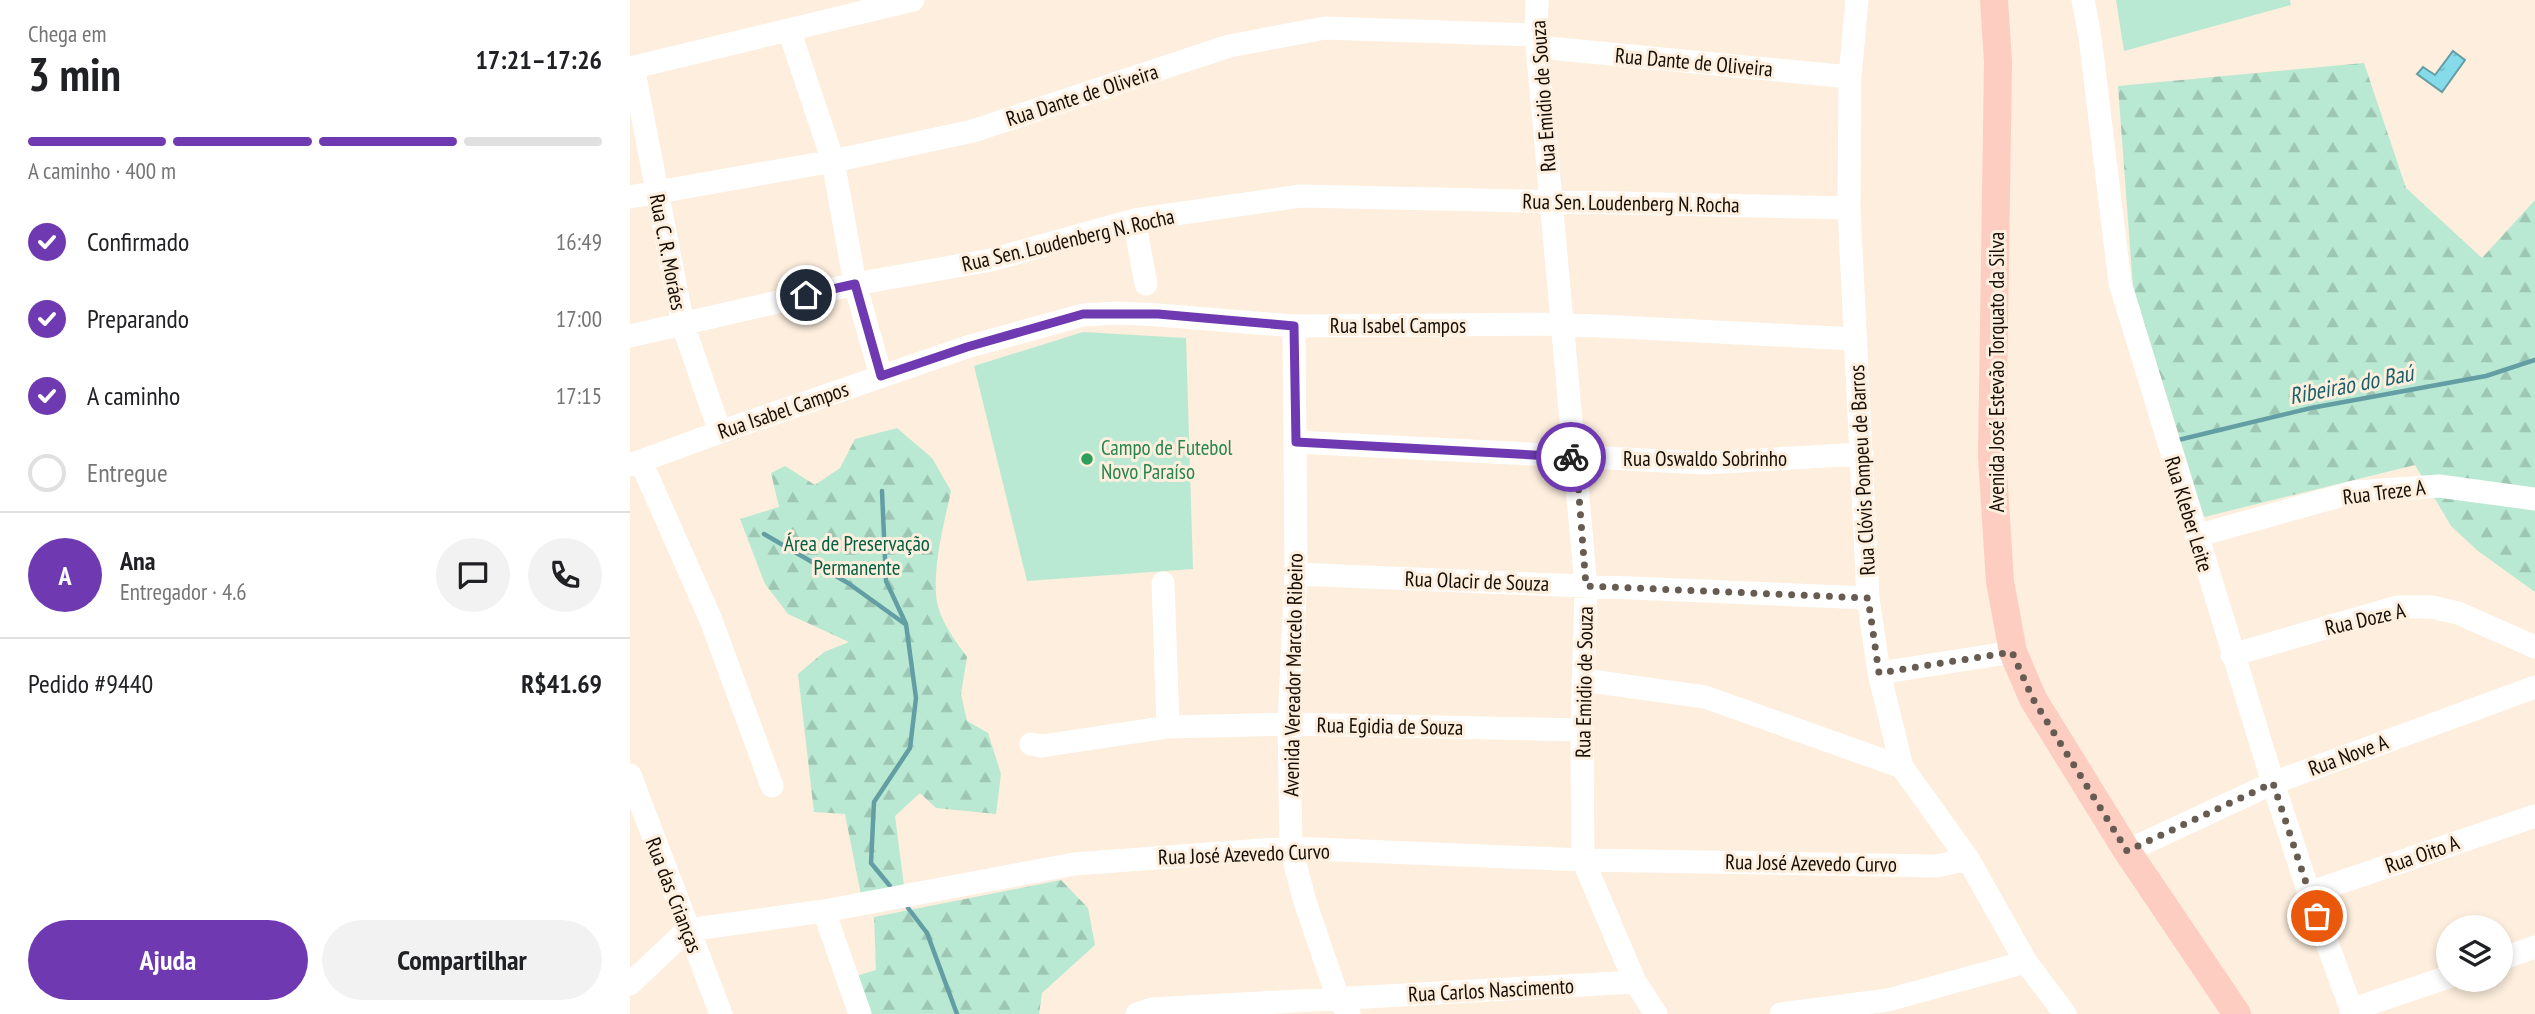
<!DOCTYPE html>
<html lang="pt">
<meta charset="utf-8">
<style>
:root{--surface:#fff;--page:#f2f2f2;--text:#202124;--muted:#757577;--line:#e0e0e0;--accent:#6f3ab1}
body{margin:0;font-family:"PT Sans Narrow",sans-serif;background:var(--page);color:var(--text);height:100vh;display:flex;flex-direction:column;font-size:26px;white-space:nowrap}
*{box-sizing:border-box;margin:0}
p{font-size:23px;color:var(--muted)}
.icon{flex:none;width:38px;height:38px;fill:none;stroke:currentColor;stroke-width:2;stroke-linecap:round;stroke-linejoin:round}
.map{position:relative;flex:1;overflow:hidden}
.details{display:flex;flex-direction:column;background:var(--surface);width:630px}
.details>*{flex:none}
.buttons{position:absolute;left:1806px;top:915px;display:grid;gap:14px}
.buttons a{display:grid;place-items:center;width:77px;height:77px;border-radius:50%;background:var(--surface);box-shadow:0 4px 10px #0003;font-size:35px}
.pin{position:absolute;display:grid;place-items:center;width:60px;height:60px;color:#fff;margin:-30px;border:4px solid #fff;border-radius:50%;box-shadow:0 2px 7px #0007}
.courier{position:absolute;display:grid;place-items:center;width:70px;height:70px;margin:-35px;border:5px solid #6f3ab1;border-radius:50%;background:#fff;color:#222;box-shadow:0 2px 9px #0007}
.summary em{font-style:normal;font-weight:800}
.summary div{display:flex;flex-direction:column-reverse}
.summary{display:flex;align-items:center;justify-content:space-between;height:119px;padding:0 28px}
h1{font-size:46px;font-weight:800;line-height:52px}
.bar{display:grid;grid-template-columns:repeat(4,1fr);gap:10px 7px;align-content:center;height:84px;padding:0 28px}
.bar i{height:9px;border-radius:5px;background:var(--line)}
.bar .current{background:var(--accent)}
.bar p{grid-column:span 4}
.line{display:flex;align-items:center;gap:18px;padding:0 28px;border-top:2px solid var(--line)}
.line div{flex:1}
.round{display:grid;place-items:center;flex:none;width:74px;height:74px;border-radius:37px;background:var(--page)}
ol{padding:0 28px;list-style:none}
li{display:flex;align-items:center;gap:21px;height:77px}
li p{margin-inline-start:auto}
li .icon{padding:7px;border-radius:50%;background:var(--accent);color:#fff;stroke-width:4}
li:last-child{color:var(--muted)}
li i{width:38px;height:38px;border:4px solid var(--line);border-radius:50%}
.primary-button{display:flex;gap:14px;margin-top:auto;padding:14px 28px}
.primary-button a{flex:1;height:80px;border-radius:42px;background:var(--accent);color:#fff;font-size:28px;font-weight:800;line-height:80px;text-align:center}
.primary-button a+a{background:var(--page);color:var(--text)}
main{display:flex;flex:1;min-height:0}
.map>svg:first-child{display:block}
</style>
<main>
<section class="details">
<div class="summary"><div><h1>3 min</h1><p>Chega em</p></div><em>17:21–17:26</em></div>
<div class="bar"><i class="current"></i><i class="current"></i><i class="current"></i><i></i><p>A caminho · 400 m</p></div>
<ol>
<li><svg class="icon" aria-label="check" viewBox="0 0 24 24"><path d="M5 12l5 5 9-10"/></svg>Confirmado<p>16:49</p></li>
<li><svg class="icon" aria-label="check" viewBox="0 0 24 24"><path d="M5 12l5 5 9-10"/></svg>Preparando<p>17:00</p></li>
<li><svg class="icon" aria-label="check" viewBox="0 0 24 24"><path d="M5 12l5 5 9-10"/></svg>A caminho<p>17:15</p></li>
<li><i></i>Entregue</li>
</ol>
<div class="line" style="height:126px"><b class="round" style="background:var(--accent);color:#fff">A</b><div><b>Ana</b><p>Entregador · 4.6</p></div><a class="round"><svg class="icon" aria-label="chat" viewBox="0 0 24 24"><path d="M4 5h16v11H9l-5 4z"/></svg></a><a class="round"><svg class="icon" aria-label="phone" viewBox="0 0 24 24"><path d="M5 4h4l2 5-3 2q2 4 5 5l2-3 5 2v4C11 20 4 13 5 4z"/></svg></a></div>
<div class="line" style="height:91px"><div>Pedido #9440</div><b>R$41.69</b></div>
<div class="primary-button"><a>Ajuda</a><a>Compartilhar</a></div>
</section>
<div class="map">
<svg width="1905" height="1014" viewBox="0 0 1905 1014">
<defs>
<pattern id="forest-firs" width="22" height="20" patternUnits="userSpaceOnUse" patternTransform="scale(1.75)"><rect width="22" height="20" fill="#b9e9d2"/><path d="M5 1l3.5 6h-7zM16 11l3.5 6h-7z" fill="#9ec7b3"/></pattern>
<pattern id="water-ripples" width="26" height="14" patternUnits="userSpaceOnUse" patternTransform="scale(1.75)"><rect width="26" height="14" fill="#86dbea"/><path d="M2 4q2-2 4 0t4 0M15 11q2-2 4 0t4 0" fill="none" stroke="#73bbc7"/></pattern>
</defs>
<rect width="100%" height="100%" fill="#fdeedd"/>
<!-- green -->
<path fill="#b9e9d2" d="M1486 0H1660L1661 5 1494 51Z
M453 332 556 338 563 569 397 581 344 366Z"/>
<!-- forest -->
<path fill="url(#forest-firs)" d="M1734 63 1776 188 1852 258 1905 200V592L1848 551 1821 526 1785 465 1574 517 1503 287 1488 86Z
M267 428 302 458 321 491C314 524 304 559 306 594 307 617 324 639 337 657L331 694 337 721 358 733 371 774 366 814 306 808 290 793 265 816 274 886 231 895 215 814 184 812 168 674 194 652 219 642 158 614 135 584 110 519 149 507 141 473 155 466 185 485 210 468 225 439Z
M431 880 458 908 465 945 412 993 409 1014H239L226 976 246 970 244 917Z"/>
<!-- water -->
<path fill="url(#water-ripples)" stroke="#649ea5" stroke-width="2" d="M1823 51 1835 60 1812 92 1787 74 1793 67 1805 75Z"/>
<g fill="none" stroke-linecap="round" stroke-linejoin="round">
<!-- stream -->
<path stroke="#649ea5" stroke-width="4.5" d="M1544 441 1681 408 1856 376 1905 360
M252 491 256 581 276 624 286 698 280 748 244 802 241 863 260 886
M134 534 218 583 275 624
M278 908 297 933 327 1014"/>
<!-- minor -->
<path stroke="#fff" stroke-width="23" d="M907 0 906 35 956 586 952 730 953 860 1005 982 1026 1014
M1227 0 1220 77 1219 208 1238 598 1249 673 1272 767 1338 859 1396 962 1435 1014
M1453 0 1460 37 1490 283 1643 783 1679 893 1723 1014
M159 30 203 161 225 284 251 376
M908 47 1220 77
M3 67 53 325 90 432
M0 68 283 0
M0 197 203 161 343 131 599 46 695 28 906 35
M504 220 516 284
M664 326 666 574 659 724 661 848 675 902 708 998 719 1014
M0 336 225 284 361 260 504 220 671 196 1219 208
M666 442 1074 463 1232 454
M11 462 81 620 142 786
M0 465 90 432 337 347 453 315 487 313 528 315 664 326 932 324 1225 339
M1566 536 1724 492 1809 486 1905 499
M666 574 1238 598
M533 583 538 727
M1602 655 1767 607H1802L1828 613 1905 647
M1249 673 1383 652
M953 680 1075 697 1272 767
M401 744 412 746 538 727 659 724 952 730
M0 775 91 1014
M1497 851 1643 783 1905 687
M1679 893 1905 816
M194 911 230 1014
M1871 959 1905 947
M0 984 57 930 194 911 444 864 661 848 953 860 1307 866 1338 859
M1721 1010 1818 977
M507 1014 522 1009 1005 982
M1151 1014 1258 1000 1396 962"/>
<!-- major -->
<path stroke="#fecdc2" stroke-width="28" d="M1364 0 1368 62 1362 456 1370 582 1383 652 1403 699 1497 851 1607 1014"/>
</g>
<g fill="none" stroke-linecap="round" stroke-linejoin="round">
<!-- done -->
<path stroke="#675c51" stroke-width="7" stroke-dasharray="0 12.6" d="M941 457H946L956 586 1238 598 1249 673 1382 652 1403 699 1497 851 1643 783 1687 916"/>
<!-- route -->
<path stroke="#6f3ab1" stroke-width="9" d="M176 295 225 284 251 376 337 347 453 314H528L664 326 666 442 941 457"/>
</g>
<!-- markers -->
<circle fill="#2e9e5b" stroke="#fdeedd" stroke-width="2.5" cx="457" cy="459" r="7"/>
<g text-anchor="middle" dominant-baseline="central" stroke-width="6" stroke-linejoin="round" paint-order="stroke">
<!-- street labels -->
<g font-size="21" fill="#160e05" stroke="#fdeedd">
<text transform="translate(1064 62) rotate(5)">Rua Dante de Oliveira</text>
<text transform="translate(452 95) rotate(-18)">Rua Dante de Oliveira</text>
<text transform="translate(913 96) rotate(-94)">Rua Emidio de Souza</text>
<text transform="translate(1001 203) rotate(1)">Rua Sen. Loudenberg N. Rocha</text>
<text transform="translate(438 240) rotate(-13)">Rua Sen. Loudenberg N. Rocha</text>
<text transform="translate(38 252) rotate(79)">Rua C. R. Moráes</text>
<text x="768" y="325">Rua Isabel Campos</text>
<text transform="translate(1366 372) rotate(-90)">Avenida José Estevão Torquato da Silva</text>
<text transform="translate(153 410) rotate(-19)">Rua Isabel Campos</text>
<text x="1075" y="458">Rua Oswaldo Sobrinho</text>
<text transform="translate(1232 470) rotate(-93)">Rua Clóvis Pompeu de Barros</text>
<text transform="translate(1754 492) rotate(-7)">Rua Treze A</text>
<text transform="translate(1559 514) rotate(73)">Rua Kleber Leite</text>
<text transform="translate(847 581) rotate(2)">Rua Olacir de Souza</text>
<text transform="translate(1735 619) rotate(-13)">Rua Doze A</text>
<text transform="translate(663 675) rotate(-89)">Avenida Vereador Marcelo Ribeiro</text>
<text transform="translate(954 682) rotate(-89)">Rua Emidio de Souza</text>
<text transform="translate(760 726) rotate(1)">Rua Egidia de Souza</text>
<text transform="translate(1718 755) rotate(-20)">Rua Nove A</text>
<text transform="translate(614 854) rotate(-2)">Rua José Azevedo Curvo</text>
<text transform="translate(1792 854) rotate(-19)">Rua Oito A</text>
<text transform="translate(1181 863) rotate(1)">Rua José Azevedo Curvo</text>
<text transform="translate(44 895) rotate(69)">Rua das Crianças</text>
<text transform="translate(861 990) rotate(-3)">Rua Carlos Nascimento</text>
</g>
<!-- leisure labels -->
<g font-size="21" fill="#27864d" stroke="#fdeedd" text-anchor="start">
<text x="471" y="447">Campo de Futebol<tspan x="471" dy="24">Novo Paraíso</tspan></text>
</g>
<!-- park labels -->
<g font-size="21" fill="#005f42" stroke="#fdeedd">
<text x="227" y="543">Área de Preservação<tspan x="227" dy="24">Permanente</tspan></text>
</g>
<!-- water labels -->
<g font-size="23" font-style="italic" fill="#1a616c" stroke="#fdeedd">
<text transform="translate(1721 384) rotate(-11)">Ribeirão do Baú</text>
</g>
</g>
</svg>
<div class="buttons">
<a><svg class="icon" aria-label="layers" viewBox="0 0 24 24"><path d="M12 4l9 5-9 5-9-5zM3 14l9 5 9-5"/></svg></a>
</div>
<div class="pin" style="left:1687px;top:916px;background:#ea580c"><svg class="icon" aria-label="bag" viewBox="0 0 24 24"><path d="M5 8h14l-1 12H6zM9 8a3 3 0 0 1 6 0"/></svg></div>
<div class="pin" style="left:176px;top:295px;background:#1f2937"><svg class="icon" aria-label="home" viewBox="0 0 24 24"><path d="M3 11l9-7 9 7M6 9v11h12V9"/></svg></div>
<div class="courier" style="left:941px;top:457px"><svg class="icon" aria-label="bike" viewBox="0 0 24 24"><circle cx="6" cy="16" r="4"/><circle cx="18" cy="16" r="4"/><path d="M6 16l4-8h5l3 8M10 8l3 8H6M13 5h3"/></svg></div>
</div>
</main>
